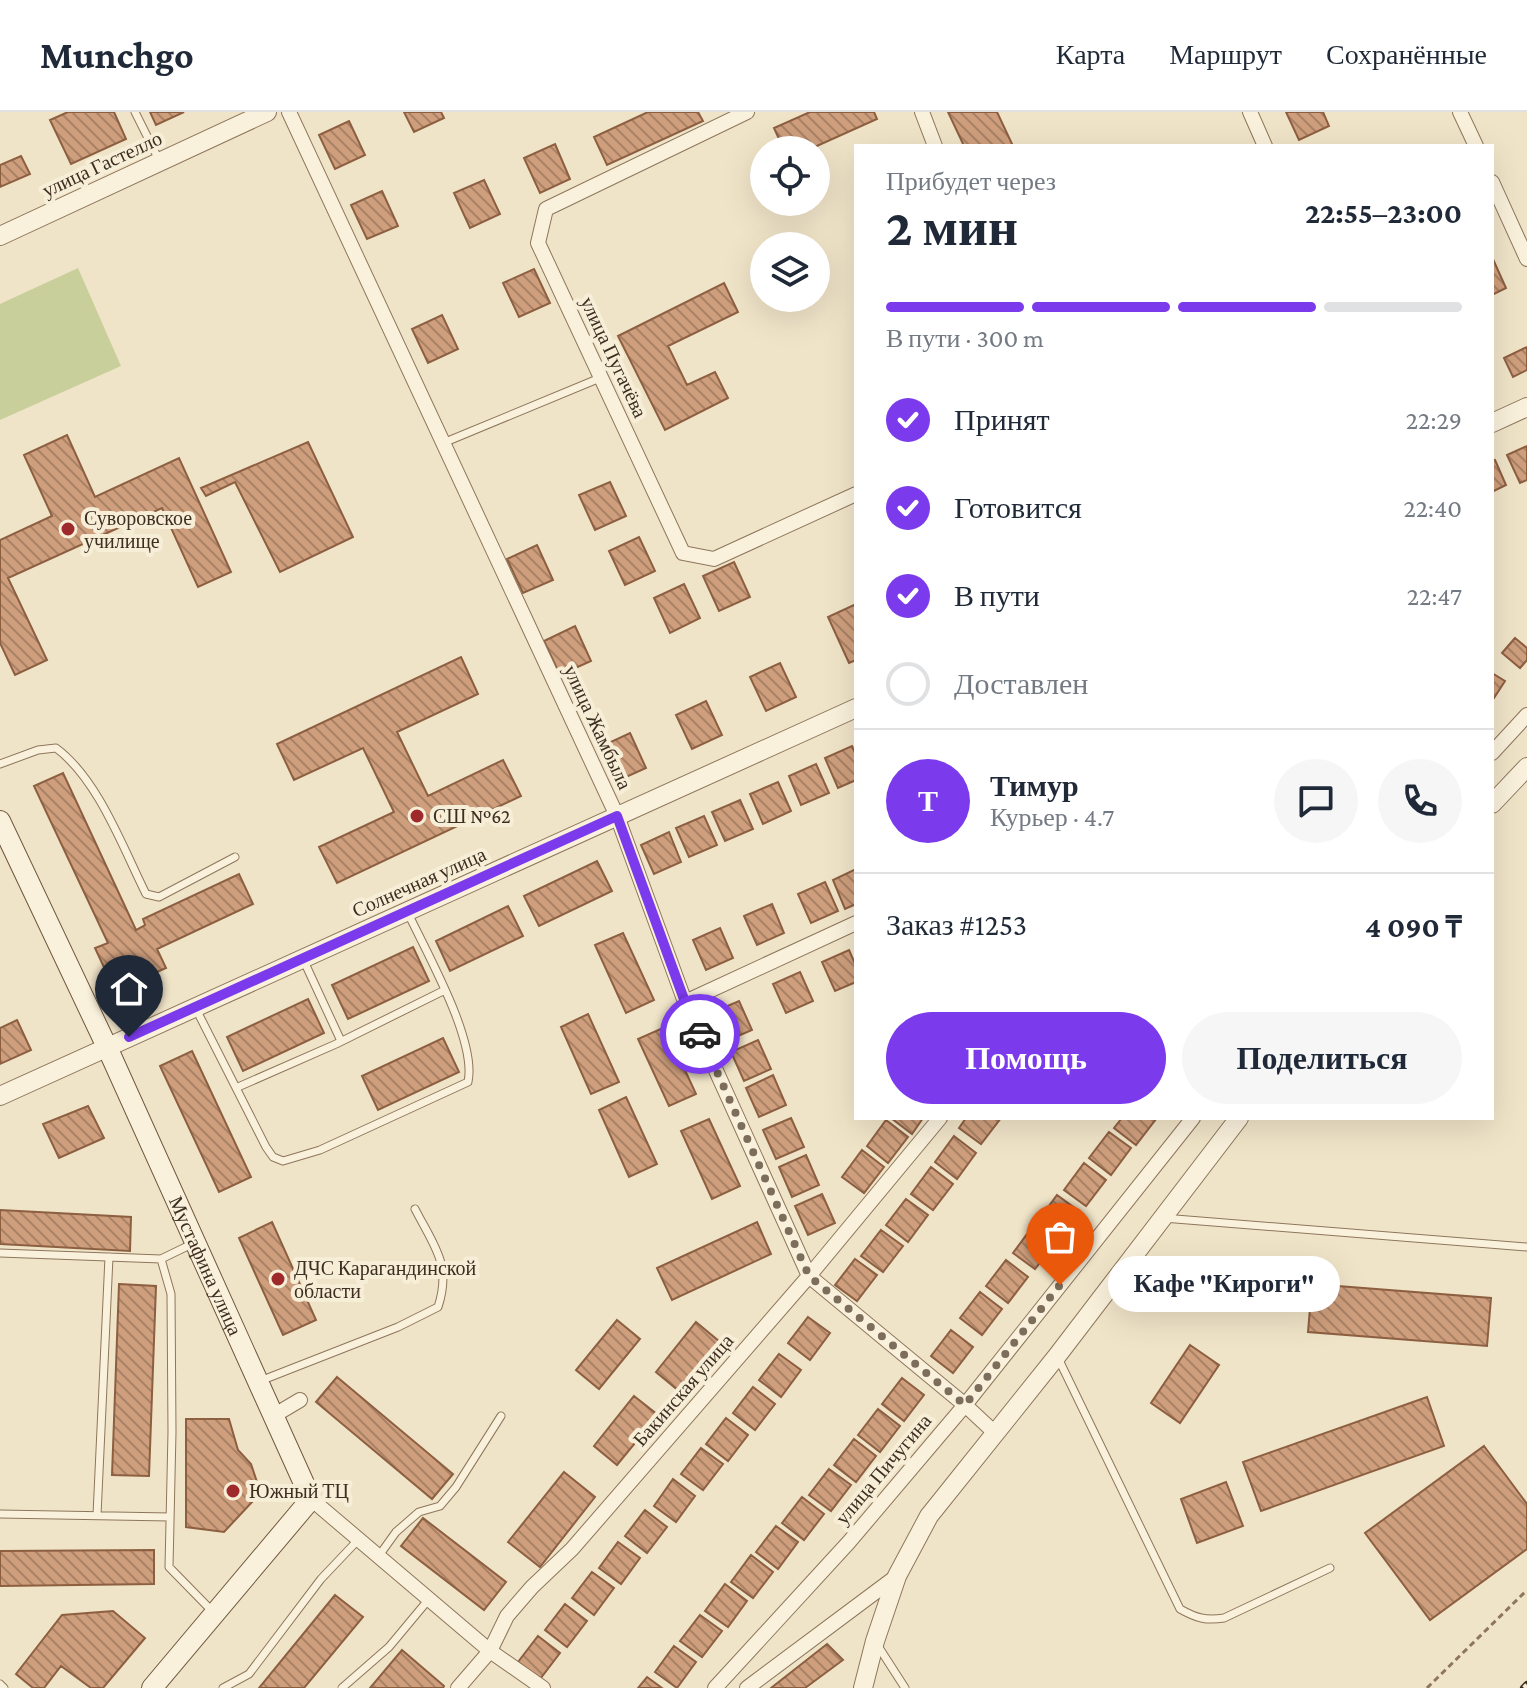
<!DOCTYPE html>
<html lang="ru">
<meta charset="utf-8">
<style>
:root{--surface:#fff;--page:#f6f6f7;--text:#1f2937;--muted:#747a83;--line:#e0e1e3;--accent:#7c3aed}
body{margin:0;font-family:"Crimson Pro",serif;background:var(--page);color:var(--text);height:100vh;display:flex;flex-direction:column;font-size:30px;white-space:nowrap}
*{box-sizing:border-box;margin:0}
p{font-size:26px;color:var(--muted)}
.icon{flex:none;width:44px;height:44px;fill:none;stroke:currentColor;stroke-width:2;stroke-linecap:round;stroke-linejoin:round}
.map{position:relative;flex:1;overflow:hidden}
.sheet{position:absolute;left:854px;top:32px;width:640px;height:976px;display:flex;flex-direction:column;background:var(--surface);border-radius:0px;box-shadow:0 8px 32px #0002}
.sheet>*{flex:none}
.controls{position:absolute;left:750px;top:24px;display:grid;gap:16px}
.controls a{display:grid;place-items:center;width:80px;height:80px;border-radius:50%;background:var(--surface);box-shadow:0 8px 32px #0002;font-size:40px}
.pin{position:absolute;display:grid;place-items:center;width:68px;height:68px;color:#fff;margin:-82px -34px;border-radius:50% 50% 50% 0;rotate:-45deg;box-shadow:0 0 8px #0007}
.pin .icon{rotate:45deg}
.courier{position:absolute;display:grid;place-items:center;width:80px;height:80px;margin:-40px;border:6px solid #7c3aed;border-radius:50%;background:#fff;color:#222;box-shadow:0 2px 10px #0007}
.bubble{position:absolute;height:56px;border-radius:28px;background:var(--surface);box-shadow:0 8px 32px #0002;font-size:26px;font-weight:700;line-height:56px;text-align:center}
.overview em{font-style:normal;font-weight:700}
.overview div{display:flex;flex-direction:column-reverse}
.overview{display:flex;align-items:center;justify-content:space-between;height:136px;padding:0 32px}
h1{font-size:52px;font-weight:700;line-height:60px}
.bar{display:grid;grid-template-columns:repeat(4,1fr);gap:12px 8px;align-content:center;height:96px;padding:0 32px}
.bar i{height:10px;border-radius:6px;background:var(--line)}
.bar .active{background:var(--accent)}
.bar p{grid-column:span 4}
.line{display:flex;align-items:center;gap:20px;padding:0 32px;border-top:2px solid var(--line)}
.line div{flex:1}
.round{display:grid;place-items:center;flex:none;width:84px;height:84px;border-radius:42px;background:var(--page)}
ol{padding:0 32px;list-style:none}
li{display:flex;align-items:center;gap:24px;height:88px}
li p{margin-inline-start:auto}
li .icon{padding:8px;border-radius:50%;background:var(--accent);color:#fff;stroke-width:4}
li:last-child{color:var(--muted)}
li i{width:44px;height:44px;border:4px solid var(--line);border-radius:50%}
.button{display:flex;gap:16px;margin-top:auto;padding:16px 32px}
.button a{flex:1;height:92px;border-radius:48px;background:var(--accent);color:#fff;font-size:32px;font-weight:700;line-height:92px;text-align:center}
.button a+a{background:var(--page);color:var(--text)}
header{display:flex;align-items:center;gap:48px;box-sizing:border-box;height:112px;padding:0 40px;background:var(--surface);border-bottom:2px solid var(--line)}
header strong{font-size:38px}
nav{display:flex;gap:44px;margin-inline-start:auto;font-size:28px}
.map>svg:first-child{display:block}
</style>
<header>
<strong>Munchgo</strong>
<nav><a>Карта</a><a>Маршрут</a><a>Сохранённые</a></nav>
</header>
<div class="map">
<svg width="1527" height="1576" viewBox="0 0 1527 1576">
<defs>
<pattern id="building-back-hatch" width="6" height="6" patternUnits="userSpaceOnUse" patternTransform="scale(2)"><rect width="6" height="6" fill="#cf9f7d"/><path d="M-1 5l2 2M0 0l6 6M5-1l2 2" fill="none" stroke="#a98266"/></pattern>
</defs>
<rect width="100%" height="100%" fill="#f0e4c8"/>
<!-- park -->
<path fill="#c9cf9b" d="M78 156 121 254 0 308V192Z"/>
<!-- building -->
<path fill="url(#building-back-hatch)" stroke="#8d5f41" stroke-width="2" d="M68 0H114L126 27 71 52 50 8Z
M150 0H184L156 13Z
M404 0H441L444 6 414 20Z
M648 0H698L703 9 607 53 594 25Z
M810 0H874L877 7 808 38H784L774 16Z
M948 0H997L1013 34H964Z
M1286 0H1323L1329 14 1299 28Z
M349 9 365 43 335 57 319 23Z
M555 32 570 67 540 81 524 46Z
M21 44 30 62 0 75V53Z
M484 68 500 102 470 116 454 81Z
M382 79 398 114 367 127 351 93Z
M1492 145 1506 176 1492 183Z
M534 157 550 191 519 205 503 171Z
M724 171 738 200 668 234 687 273 715 260 728 286 665 318 618 224Z
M442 203 458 237 428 251 412 217Z
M1527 235V258L1513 265 1504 246Z
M67 323 95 385 179 346 231 460 198 475 162 396 8 466 47 548 15 563 0 531V428L52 404 24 343Z
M308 330 353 425 280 460 235 370 206 384 201 376Z
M1527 334V368L1520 371 1507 343Z
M1495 348 1506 373 1492 380V349Z
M610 370 626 404 595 418 579 383Z
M639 425 655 459 625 473 609 439Z
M537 433 553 468 523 481 507 447Z
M734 450 750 485 719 499 703 464Z
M684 472 700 506 670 521 654 486Z
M856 492V548L849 551 828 505Z
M575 514 591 549 560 563 544 529Z
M1515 526 1527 536V548L1520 556 1502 541Z
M461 545 478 582 397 620 428 684 503 648 521 684 337 771 319 735 394 700 363 636 294 668 277 632Z
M780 551 796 585 766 599 750 565Z
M1492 561 1505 569 1494 586 1492 585Z
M706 589 722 623 692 637 676 603Z
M630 621 646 656 615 670 600 635Z
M852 634 856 643V668L838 676 825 646Z
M816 652 829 681 801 693 789 664Z
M63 661 136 818 145 813 143 807 239 762 253 792 157 837 166 856 115 879 95 836 108 831 34 674Z
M778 670 791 699 763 712 750 682Z
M740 688 753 717 725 729 712 700Z
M704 704 717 733 689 745 676 716Z
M669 720 681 750 654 762 641 733Z
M597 749 612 779 539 814 524 784Z
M856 757V792L845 797 833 768Z
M825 770 838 799 811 811 798 782Z
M772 792 784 821 757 833 744 804Z
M508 794 523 824 450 859 436 829Z
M720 816 733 846 706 858 693 828Z
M623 821 654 888 626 901 595 833Z
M413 835 429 869 348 907 332 873Z
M849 838 856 854V870L835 879 822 850Z
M800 860 813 889 786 901 773 872Z
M308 887 324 921 243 959 227 925Z
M739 889 752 918 724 930 711 901Z
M588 902 619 970 591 982 561 915Z
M17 908 31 938 0 952V916Z
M665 915 696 982 669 994 638 927Z
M443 926 459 960 378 998 362 964Z
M758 928 771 957 744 969 731 940Z
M192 939 251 1065 219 1080 160 954Z
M773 963 786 993 759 1005 746 976Z
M626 985 657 1052 629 1065 599 998Z
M88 994 104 1026 59 1046 43 1012Z
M791 1006 804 1035 776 1047 763 1018Z
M891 1006H923L912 1022Z
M966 1006H1001L981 1032 959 1016Z
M1122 1006H1155L1156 1007 1136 1033 1114 1016Z
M709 1007 740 1074 712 1087 681 1019Z
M886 1008 908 1025 888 1051 867 1034Z
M1109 1020 1131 1036 1111 1063 1089 1046Z
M954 1024 976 1041 957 1067 935 1050Z
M862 1038 884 1055 864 1081 842 1065Z
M806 1043 819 1073 792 1085 779 1055Z
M1084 1051 1106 1068 1086 1094 1064 1078Z
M931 1055 953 1072 933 1098 911 1082Z
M822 1082 835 1111 808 1123 795 1094Z
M1057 1083 1079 1099 1060 1126 1038 1109Z
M906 1087 928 1103 908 1130 886 1113Z
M0 1098 131 1105 130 1139 0 1132Z
M272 1110 316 1208 283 1223 239 1126Z
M757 1110 771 1142 672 1188 657 1156Z
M1033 1114 1055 1131 1035 1157 1013 1141Z
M881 1118 903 1134 883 1160 861 1144Z
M855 1147 877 1163 857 1189 835 1173Z
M1006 1148 1028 1165 1008 1191 986 1174Z
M119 1172 156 1174 149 1364 112 1363Z
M1312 1172 1491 1186 1487 1234 1308 1220Z
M980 1180 1002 1197 982 1223 960 1206Z
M808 1205 830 1221 810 1248 788 1231Z
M617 1208 640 1227 599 1277 576 1258Z
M696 1210 720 1230 679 1279 656 1260Z
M951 1218 973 1235 953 1261 931 1244Z
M1190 1233 1219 1253 1180 1311 1151 1291Z
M779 1242 801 1258 781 1285 759 1268Z
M337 1265 453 1362 432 1387 316 1290Z
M902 1266 924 1283 904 1309 882 1292Z
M753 1275 775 1292 755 1318 733 1301Z
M634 1284 658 1303 617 1353 594 1334Z
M1427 1285 1444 1334 1261 1399 1243 1350Z
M878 1297 900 1314 880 1340 858 1323Z
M726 1306 748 1323 728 1349 706 1332Z
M186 1307H229L238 1338 251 1352 257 1370 253 1389 224 1420 186 1415Z
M854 1327 876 1344 856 1370 834 1353Z
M1484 1334 1527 1392V1437L1430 1508 1365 1421Z
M701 1336 723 1352 703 1378 681 1362Z
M829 1357 851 1373 831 1399 809 1383Z
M564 1360 595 1385 540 1455 508 1430Z
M673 1367 695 1384 676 1410 654 1394Z
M1226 1370 1243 1414 1197 1431 1181 1387Z
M802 1385 824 1402 804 1428 782 1411Z
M645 1398 667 1415 647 1441 625 1424Z
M423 1406 506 1470 484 1498 401 1434Z
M776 1414 798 1430 778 1457 756 1440Z
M618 1430 640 1446 621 1472 599 1456Z
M154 1438V1472L0 1474V1439Z
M751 1443 773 1460 753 1486 731 1470Z
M592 1460 614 1476 594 1503 572 1486Z
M725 1472 747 1489 728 1515 705 1499Z
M335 1483 363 1505 304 1576H259Z
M565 1492 587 1509 567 1535 545 1518Z
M113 1499 145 1526 103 1576H91L61 1554 44 1576H33L16 1562 62 1503Z
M700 1503 722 1519 702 1545 680 1529Z
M538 1524 560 1541 540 1567 518 1550Z
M827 1532 843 1548 805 1576H771Z
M674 1534 696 1550 677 1576 655 1560Z
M402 1538 444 1574 443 1576H370Z
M647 1565 662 1576H638Z"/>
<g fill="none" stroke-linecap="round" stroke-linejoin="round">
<defs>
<path id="service" d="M135 0 159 48
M443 331 600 266
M0 652 38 638 56 636C98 667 123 736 146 782L159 785 235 745
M303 847 341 929
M196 897 266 1035 273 1045 283 1049 320 1038 468 970C477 928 426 840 407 799
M238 975 336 932 443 879
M1163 1106 1527 1135
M194 1131 161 1147 171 1182 172 1320 169 1455 213 1500
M0 1141 161 1147
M1058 1246 1180 1497C1196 1506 1206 1509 1224 1506L1330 1456
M260 1269 398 1215 438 1195C452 1153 434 1134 415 1097
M0 1402 170 1405
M97 1403 109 1145
M378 1445 396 1420 419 1400 440 1394 456 1375 501 1304
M878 1534 905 1576
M0 1572 4 1576
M223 1576 249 1562 321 1467 358 1428
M342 1576 389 1535 429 1487"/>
<path id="minor" d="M289 0 617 704 685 890 809 1164 965 1293 995 1321
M747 0 546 97 538 131 683 441 714 447 856 382
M922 0 935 34
M1250 0 1265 34
M1460 0 1476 34
M1492 70 1527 147
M1492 641 1527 603
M685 890 856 811
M273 1304 300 1288
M311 1387 490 1539 543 1576
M458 1576 490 1539 507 1504 532 1475 572 1437 809 1164 940 1006
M715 1576 849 1430 965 1293 1193 1006
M747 1576 897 1464"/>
<path id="tertiary" d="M0 124 267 0
M1492 311 1527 295
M1492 692 1527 655
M0 984 856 596
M863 1576 875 1529 897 1464 929 1404 1057 1244 1239 1006"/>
<g id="secondary">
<path id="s1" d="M0 709 107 935 311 1387 152 1576"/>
</g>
</defs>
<!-- service casing -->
<use href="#service" stroke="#8d765c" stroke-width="9"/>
<!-- minor casing -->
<use href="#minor" stroke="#8d765c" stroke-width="16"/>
<!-- tertiary casing -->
<use href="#tertiary" stroke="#8d765c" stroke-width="20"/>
<!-- secondary casing -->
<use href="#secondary" stroke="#6f573f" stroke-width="22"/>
<!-- path -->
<path stroke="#8d765c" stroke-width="3" stroke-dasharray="6 4" stroke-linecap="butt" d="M1427 1576 1527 1478"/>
<!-- service -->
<use href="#service" stroke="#faf1dc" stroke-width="7"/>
<!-- minor -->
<use href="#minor" stroke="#faf1dc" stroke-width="14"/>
<!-- tertiary -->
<use href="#tertiary" stroke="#faf1dc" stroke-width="18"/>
<!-- secondary -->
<use href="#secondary" stroke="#faf1dc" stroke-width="20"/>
<defs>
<path id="rail" d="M1524 1576 1527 1573"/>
</defs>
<!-- rail casing -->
<use href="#rail" stroke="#3d2e20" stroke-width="8"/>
<!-- rail -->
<use href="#rail" stroke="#f7eed8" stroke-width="5" stroke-dasharray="15" stroke-linecap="butt"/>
</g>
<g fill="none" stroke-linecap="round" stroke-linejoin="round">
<!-- done -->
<path stroke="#7c6e5b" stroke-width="8" stroke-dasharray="0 14.4" d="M700 922 809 1164 965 1293 1060 1173"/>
<!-- route -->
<path stroke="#7c3aed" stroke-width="10" d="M129 925 617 704 685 890 700 922"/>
</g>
<!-- markers -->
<g fill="#9e2a2b" stroke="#f7eed8" stroke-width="3">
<circle cx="68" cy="417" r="8"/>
<circle cx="417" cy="704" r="8"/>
<circle cx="278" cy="1167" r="8"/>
<circle cx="233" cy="1379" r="8"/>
</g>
<g text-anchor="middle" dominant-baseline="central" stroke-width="8" stroke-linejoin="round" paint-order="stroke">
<!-- street labels -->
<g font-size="20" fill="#3d2e20" stroke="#f7eed8">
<text transform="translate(102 52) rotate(-25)">улица Гастелло</text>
<text transform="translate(614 245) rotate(65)">улица Пугачёва</text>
<text transform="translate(598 615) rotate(65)">улица Жамбыла</text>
<text transform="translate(419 770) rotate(-24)">Солнечная улица</text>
<text stroke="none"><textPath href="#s1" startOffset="490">Мустафина улица</textPath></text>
<text transform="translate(683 1278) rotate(-49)">Бакинская улица</text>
<text transform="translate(883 1357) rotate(-50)">улица Пичугина</text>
</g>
<!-- poi labels -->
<g font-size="20" fill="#3d2e20" stroke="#f7eed8" text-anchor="start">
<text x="84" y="406">Суворовское<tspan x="84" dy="23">училище</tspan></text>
<text x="433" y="704">СШ №62</text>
<text x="294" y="1156">ДЧС Карагандинской<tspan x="294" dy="23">области</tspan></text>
<text x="249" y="1379">Южный ТЦ</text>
</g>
</g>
</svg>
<div class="controls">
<a><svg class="icon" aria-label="locate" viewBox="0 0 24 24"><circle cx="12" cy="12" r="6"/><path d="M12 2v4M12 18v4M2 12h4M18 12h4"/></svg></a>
<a><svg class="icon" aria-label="layers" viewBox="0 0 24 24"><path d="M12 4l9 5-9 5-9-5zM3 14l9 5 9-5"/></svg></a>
</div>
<div class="pin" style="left:1060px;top:1173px;background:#ea580c"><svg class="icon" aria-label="bag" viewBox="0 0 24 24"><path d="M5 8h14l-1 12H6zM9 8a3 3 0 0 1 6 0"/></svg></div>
<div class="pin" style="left:129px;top:925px;background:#1f2937"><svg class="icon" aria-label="home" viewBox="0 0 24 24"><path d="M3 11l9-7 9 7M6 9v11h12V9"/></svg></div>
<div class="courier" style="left:700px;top:922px"><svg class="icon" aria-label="car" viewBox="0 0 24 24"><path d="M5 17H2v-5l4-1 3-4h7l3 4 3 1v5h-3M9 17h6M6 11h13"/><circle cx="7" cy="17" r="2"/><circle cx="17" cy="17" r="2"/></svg></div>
<div class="bubble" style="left:1108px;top:1144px;width:232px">Кафе &quot;Кироги&quot;</div>
<section class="sheet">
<div class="overview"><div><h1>2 мин</h1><p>Прибудет через</p></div><em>22:55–23:00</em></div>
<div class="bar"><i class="active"></i><i class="active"></i><i class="active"></i><i></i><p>В пути · 300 m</p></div>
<ol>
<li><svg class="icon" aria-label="check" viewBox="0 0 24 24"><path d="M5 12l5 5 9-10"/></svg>Принят<p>22:29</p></li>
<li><svg class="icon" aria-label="check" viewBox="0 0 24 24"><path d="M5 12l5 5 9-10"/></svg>Готовится<p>22:40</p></li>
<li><svg class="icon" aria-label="check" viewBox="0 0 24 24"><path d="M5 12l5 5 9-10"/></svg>В пути<p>22:47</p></li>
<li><i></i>Доставлен</li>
</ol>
<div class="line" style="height:144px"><b class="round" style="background:var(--accent);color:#fff">Т</b><div><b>Тимур</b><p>Курьер · 4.7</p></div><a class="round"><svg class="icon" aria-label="chat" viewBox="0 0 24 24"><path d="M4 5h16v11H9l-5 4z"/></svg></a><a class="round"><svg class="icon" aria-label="phone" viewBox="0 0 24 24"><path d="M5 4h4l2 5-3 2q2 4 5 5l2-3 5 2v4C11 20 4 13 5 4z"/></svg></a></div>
<div class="line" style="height:104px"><div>Заказ #1253</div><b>4 090 ₸</b></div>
<div class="button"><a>Помощь</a><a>Поделиться</a></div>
</section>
</div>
